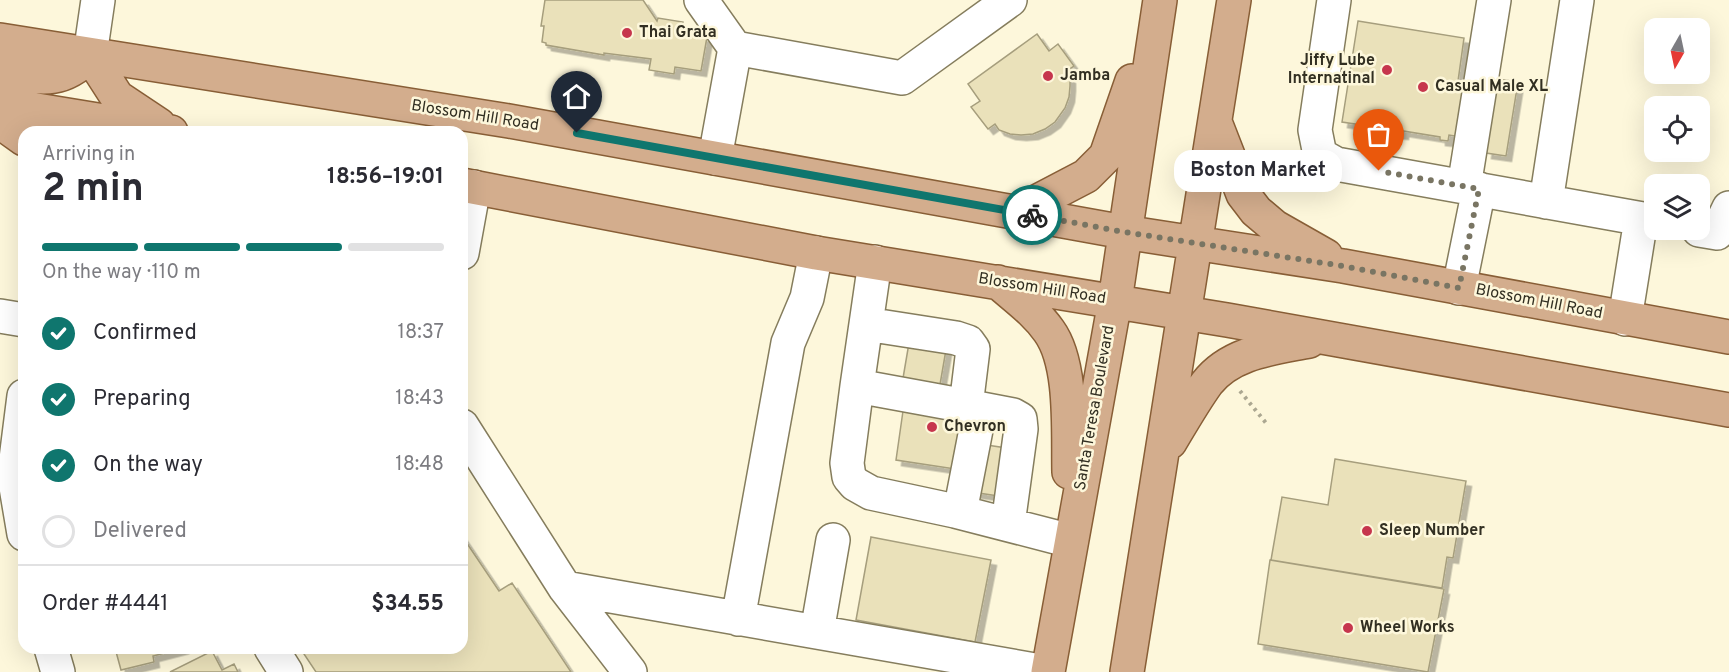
<!DOCTYPE html>
<meta charset="utf-8">
<style>
:root{--surface:#fff;--page:#f7f7f7;--text:#2b2b33;--muted:#7c7c81;--line:#e1e1e2;--accent:#0f766e}
body{margin:0;font-family:Overpass,sans-serif;background:var(--page);color:var(--text);height:100vh;display:flex;flex-direction:column;font-size:22px;white-space:nowrap}
*{box-sizing:border-box;margin:0}
p{font-size:20px;color:var(--muted)}
.icon{flex:none;width:33px;height:33px;fill:none;stroke:currentColor;stroke-width:2;stroke-linecap:round;stroke-linejoin:round}
.map{position:relative;flex:1;overflow:hidden}
.drawer{position:absolute;left:18px;top:126px;width:450px;height:528px;display:flex;flex-direction:column;background:var(--surface);border-radius:18px;box-shadow:0 6px 24px #0002}
.drawer>*{flex:none}
.needle{width:39px;rotate:189deg}
.controls{position:absolute;left:1644px;top:18px;display:grid;gap:12px}
.controls a{display:grid;place-items:center;width:66px;height:66px;border-radius:12px;background:var(--surface);box-shadow:0 6px 24px #0002;font-size:30px}
.pin{position:absolute;display:grid;place-items:center;width:51px;height:51px;color:#fff;margin:-62px -26px;border-radius:50% 50% 50% 0;rotate:-45deg;box-shadow:0 0 6px #0007}
.pin .icon{rotate:45deg}
.courier{position:absolute;display:grid;place-items:center;width:60px;height:60px;margin:-30px;border:4px solid #0f766e;border-radius:50%;background:#fff;color:#222;box-shadow:0 2px 8px #0007}
.bubble{position:absolute;height:42px;border-radius:18px;background:var(--surface);box-shadow:0 6px 24px #0002;font-size:20px;font-weight:700;line-height:42px;text-align:center}
.overview em{font-style:normal;font-weight:700}
.overview div{display:flex;flex-direction:column-reverse}
.overview{display:flex;align-items:center;justify-content:space-between;height:102px;padding:0 24px}
h1{font-size:39px;font-weight:700;line-height:45px}
.bar{display:grid;grid-template-columns:repeat(4,1fr);gap:9px 6px;align-content:center;height:72px;padding:0 24px}
.bar i{height:8px;border-radius:4px;background:var(--line)}
.bar .current{background:var(--accent)}
.bar p{grid-column:span 4}
.line{display:flex;align-items:center;gap:15px;padding:0 24px;border-top:2px solid var(--line)}
.line div{flex:1}
ol{padding:0 24px;list-style:none}
li{display:flex;align-items:center;gap:18px;height:66px}
li p{margin-inline-start:auto}
li .icon{padding:6px;border-radius:50%;background:var(--accent);color:#fff;stroke-width:4}
li:last-child{color:var(--muted)}
li i{width:33px;height:33px;border:3px solid var(--line);border-radius:50%}
.map>svg:first-child{display:block}
</style>
<div class="map">
<svg width="1729" height="672" viewBox="0 0 1729 672">
<defs>
<filter id="shadow"><feDropShadow dx="5.5" dy="5.5" stdDeviation="0" flood-color="#0004"/></filter>
</defs>
<rect width="100%" height="100%" fill="#fdf7db"/>
<!-- building -->
<path fill="#eae1ba" stroke="#a69e7d" stroke-width="1.5" filter="url(#shadow)" d="M545 0H643L657 21 658 18 683 22 681 33 707 37 701 71 675 67 674 74 649 70 651 59 604 53V55L546 45V43L542 42 544 26H541Z
M1358 21 1464 38 1458 81 1496 87 1498 79 1518 82 1506 156 1486 153 1488 141 1449 135 1448 141 1440 140V137L1403 131V134L1395 133 1396 130 1342 122Z
M1037 34 1049 51 1058 44 1074 66 1065 72 1070 78V86L1069 97 1065 108 1055 122 1045 129 1033 134 1021 135 1010 134 999 130 995 124 988 129 971 107 980 101 968 84Z
M910 337 947 344 938 396 901 390Z
M904 404 963 413 955 469 896 460Z
M980 444 1013 449 1005 497 972 492Z
M1335 459 1466 481 1453 558 1447 557 1442 588 1271 560 1282 497 1328 505Z
M462 536 499 591 512 583 571 672H316L300 648H462Z
M871 537 991 560 975 642 856 620Z
M1270 560 1444 589 1428 672 1258 644Z
M115 648H184L153 656 154 662 121 670Z
M212 651 222 670 234 664 238 672H170Z"/>
<g fill="none" stroke-linecap="round" stroke-linejoin="round">
<defs>
<path id="minor" d="M701 0 735 48 715 158
M1334 0 1315 130 1320 155 1336 164 1654 221
M735 48 902 78 1010 0
M90 55 98 0
M1464 187 1494 0
M1546 202 1577 0
M1699 230 1717 233 1729 208
M462 253 474 187
M875 262 857 386 847 463 849 477 855 484 871 493 955 511 1071 541
M1459 288 1479 189
M0 316 24 320
M1625 319 1641 219
M866 324 956 338 968 342 973 349 966 406 1013 415 1020 419 1021 429 1008 524
M857 386 966 406
M24 396 14 475 24 534
M462 426 565 588 630 672
M960 512 980 409
M565 588 1046 672
M738 619 788 343 807 298 816 253
M817 632 833 540
M51 648 58 672
M271 648 286 672"/>
<path id="major" d="M0 40 509 121 1124 232 1343 266 1729 337
M90 55 117 97 159 125
M0 73 4 72C42 78 61 84 90 55
M0 104 171 132
M0 122 24 139
M1215 122 1243 194 1256 211 1275 227 1326 256
M462 185 816 253 1227 320 1729 410
M1017 212 1086 176 1106 156 1132 81
M998 282C1016 298 1035 311 1049 331 1073 364 1068 432 1069 472
M1170 442C1182 422 1194 401 1207 383 1231 352 1274 348 1309 341
M1048 672 1115 301 1160 0
M1127 672 1234 0"/>
</defs>
<!-- minor casing -->
<use href="#minor" stroke="#857d5d" stroke-width="36"/>
<!-- major casing -->
<use href="#major" stroke="#885e36" stroke-width="36"/>
<!-- path -->
<path stroke="#aba791" stroke-width="4" stroke-dasharray="3 4.5" stroke-linecap="butt" d="M1240 391 1266 423"/>
<!-- minor -->
<use href="#minor" stroke="#fff" stroke-width="33"/>
<!-- major -->
<use href="#major" stroke="#d3ad8d" stroke-width="33"/>
</g>
<g fill="none" stroke-linecap="round" stroke-linejoin="round">
<!-- done -->
<path stroke="#797563" stroke-width="6" stroke-dasharray="0 10.8" d="M1032 215 1124 232 1343 266 1459 288 1479 189 1379 171"/>
<!-- route -->
<path stroke="#0f766e" stroke-width="8" d="M577 133 1032 215"/>
</g>
<!-- markers -->
<g fill="#c6364d" stroke="#fdf7db" stroke-width="2">
<circle cx="627" cy="33" r="6"/>
<circle cx="1387" cy="70" r="6"/>
<circle cx="1048" cy="76" r="6"/>
<circle cx="1423" cy="87" r="6"/>
<circle cx="932" cy="427" r="6"/>
<circle cx="1367" cy="531" r="6"/>
<circle cx="1348" cy="628" r="6"/>
</g>
<g text-anchor="middle" dominant-baseline="central" stroke-width="5" stroke-linejoin="round" paint-order="stroke">
<!-- poi labels -->
<g font-size="16" font-weight="bold" fill="#322f22" stroke="#fdf7db" text-anchor="start">
<text x="639" y="33">Thai Grata</text>
<text x="1375" y="61" text-anchor="end">Jiffy Lube<tspan x="1375" dy="18">Internatinal</tspan></text>
<text x="1060" y="76">Jamba</text>
<text x="1435" y="87">Casual Male XL</text>
<text x="944" y="427">Chevron</text>
<text x="1379" y="531">Sleep Number</text>
<text x="1360" y="628">Wheel Works</text>
</g>
<!-- street labels -->
<g font-size="16" fill="#322f22" stroke="#fdf7db">
<text transform="translate(475 116) rotate(9)">Blossom Hill Road</text>
<text transform="translate(1042 289) rotate(9)">Blossom Hill Road</text>
<text transform="translate(1539 302) rotate(11)">Blossom Hill Road</text>
<text transform="translate(1095 408) rotate(-80)">Santa Teresa Boulevard</text>
</g>
</g>
</svg>
<div class="controls">
<a><svg class="needle" viewBox="-14 -14 28 28"><path d="M0-13l5 13h-10z" fill="#e53935"/><path d="M0 13l5-13h-10z" fill="#7c7c81"/></svg></a>
<a><svg class="icon" aria-label="locate" viewBox="0 0 24 24"><circle cx="12" cy="12" r="6"/><path d="M12 2v4M12 18v4M2 12h4M18 12h4"/></svg></a>
<a><svg class="icon" aria-label="layers" viewBox="0 0 24 24"><path d="M12 4l9 5-9 5-9-5zM3 14l9 5 9-5"/></svg></a>
</div>
<div class="pin" style="left:1379px;top:171px;background:#ea580c"><svg class="icon" aria-label="bag" viewBox="0 0 24 24"><path d="M5 8h14l-1 12H6zM9 8a3 3 0 0 1 6 0"/></svg></div>
<div class="pin" style="left:577px;top:133px;background:#1f2937"><svg class="icon" aria-label="home" viewBox="0 0 24 24"><path d="M3 11l9-7 9 7M6 9v11h12V9"/></svg></div>
<div class="courier" style="left:1032px;top:215px"><svg class="icon" aria-label="bike" viewBox="0 0 24 24"><circle cx="6" cy="16" r="4"/><circle cx="18" cy="16" r="4"/><path d="M6 16l4-8h5l3 8M10 8l3 8H6M13 5h3"/></svg></div>
<div class="bubble" style="left:1174px;top:150px;width:168px">Boston Market</div>
<section class="drawer">
<div class="overview"><div><h1>2 min</h1><p>Arriving in</p></div><em>18:56–19:01</em></div>
<div class="bar"><i class="current"></i><i class="current"></i><i class="current"></i><i></i><p>On the way · 110 m</p></div>
<ol>
<li><svg class="icon" aria-label="check" viewBox="0 0 24 24"><path d="M5 12l5 5 9-10"/></svg>Confirmed<p>18:37</p></li>
<li><svg class="icon" aria-label="check" viewBox="0 0 24 24"><path d="M5 12l5 5 9-10"/></svg>Preparing<p>18:43</p></li>
<li><svg class="icon" aria-label="check" viewBox="0 0 24 24"><path d="M5 12l5 5 9-10"/></svg>On the way<p>18:48</p></li>
<li><i></i>Delivered</li>
</ol>
<div class="line" style="height:78px"><div>Order #4441</div><b>$34.55</b></div>
</section>
</div>
